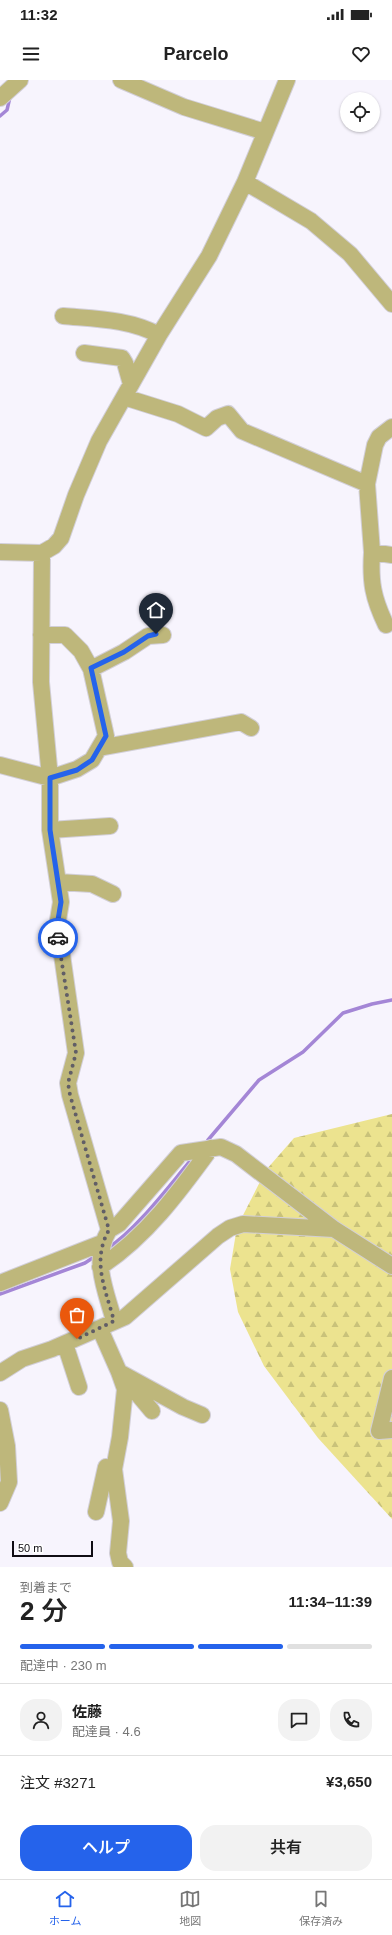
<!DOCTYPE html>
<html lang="ja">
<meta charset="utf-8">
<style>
:root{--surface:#fff;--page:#f2f2f2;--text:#222;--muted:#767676;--line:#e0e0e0;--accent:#2563eb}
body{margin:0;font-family:Helvetica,"Noto Sans JP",sans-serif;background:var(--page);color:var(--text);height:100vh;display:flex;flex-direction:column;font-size:15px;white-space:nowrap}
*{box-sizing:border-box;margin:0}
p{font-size:13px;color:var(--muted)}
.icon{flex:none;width:22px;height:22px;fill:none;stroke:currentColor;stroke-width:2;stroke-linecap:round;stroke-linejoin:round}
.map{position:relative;height:1487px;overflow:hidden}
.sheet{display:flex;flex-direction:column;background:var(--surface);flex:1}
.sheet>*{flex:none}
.controls{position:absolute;left:340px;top:12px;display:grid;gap:8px}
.controls a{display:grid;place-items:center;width:40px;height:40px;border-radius:50%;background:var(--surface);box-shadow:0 1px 3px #0004;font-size:20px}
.scale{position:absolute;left:12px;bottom:10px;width:81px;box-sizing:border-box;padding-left:4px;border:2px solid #100d14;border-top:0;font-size:11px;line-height:14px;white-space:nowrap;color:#100d14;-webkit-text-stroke:3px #fff;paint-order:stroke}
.pin{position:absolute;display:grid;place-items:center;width:34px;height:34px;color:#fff;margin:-41px -17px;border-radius:50% 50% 50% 0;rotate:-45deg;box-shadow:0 0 4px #0007}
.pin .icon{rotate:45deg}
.courier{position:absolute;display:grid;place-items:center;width:40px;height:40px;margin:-20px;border:3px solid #2563eb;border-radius:50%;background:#fff;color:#222;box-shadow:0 1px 5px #0007}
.head em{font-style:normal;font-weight:600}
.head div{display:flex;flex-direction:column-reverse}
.head{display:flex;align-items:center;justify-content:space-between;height:68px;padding:0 20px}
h1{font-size:26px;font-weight:600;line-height:30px}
.bar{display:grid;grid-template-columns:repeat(4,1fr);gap:6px 4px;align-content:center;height:48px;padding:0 20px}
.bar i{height:5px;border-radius:3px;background:var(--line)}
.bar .on{background:var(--accent)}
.bar p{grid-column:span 4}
.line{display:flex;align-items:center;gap:10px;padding:0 20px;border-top:1px solid var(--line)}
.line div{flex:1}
.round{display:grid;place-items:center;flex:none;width:42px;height:42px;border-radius:16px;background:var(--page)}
.button{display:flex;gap:8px;margin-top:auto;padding:8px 20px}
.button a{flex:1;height:46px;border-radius:16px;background:var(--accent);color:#fff;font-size:16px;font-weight:600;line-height:46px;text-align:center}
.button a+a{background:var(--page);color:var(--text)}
.status{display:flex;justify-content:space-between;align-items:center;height:28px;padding:0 20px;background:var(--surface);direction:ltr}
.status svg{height:11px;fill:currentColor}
header{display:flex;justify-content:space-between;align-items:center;height:52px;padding:0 20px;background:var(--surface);font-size:18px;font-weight:600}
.dock{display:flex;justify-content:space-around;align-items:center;height:56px;border-top:1px solid var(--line);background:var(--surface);font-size:11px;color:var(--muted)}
.dock a{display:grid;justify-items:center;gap:2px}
.dock .on{color:var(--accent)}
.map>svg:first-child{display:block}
</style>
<div class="status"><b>11:32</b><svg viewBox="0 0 49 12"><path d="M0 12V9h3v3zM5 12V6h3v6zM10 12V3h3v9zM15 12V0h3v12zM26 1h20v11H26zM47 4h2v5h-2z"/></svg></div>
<header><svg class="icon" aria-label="menu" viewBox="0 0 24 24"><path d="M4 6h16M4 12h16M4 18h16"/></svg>Parcelo<svg class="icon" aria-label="heart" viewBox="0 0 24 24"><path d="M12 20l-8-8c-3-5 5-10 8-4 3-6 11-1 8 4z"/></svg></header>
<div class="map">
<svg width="392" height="1487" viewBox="0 0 392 1487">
<defs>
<pattern id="forest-firs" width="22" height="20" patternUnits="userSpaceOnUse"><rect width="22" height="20" fill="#ece38f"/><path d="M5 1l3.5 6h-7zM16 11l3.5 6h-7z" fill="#c9c27a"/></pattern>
</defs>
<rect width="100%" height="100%" fill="#f7f4fd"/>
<!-- forest -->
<path fill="url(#forest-firs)" d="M392 1034V1439L318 1358 264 1286 238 1232 230 1189 237 1147 266 1090 294 1058Z"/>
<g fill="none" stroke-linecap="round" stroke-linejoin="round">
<!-- stream -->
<path stroke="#a486d6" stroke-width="3.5" d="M0 36 7 30 10 17
M208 1060 259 1000 303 972 343 933 372 924 392 920
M108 1168C137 1149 168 1107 191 1080
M0 1214 85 1183 97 1175"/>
<defs>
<path id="minor" d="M121 0 184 27 265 52
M0 18 20 0
M245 102 311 141 350 174 392 224
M63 236C96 239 129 239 159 255
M84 273 122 278 125 283 131 304
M124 317 178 334 206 348 217 338 228 334 242 351 367 404 375 365 379 357 392 347
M367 404 372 472 392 475
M0 472 42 473 54 466 61 458 76 415 99 361 159 255 209 176 245 102 287 0
M372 472C370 502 373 518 386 545
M42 473 41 602 50 698V750L61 822 56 852 61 868 76 973 68 1003 70 1015 109 1150C91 1181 106 1210 114 1241
M91 589 124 572 148 556 163 555
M99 668 241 642 251 648
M0 685 50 698 77 689 92 680 106 656 91 589 81 571 65 555H41
M50 750 110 746
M58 802 92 804 113 814
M109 1150 119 1144 181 1073 221 1067 236 1074 334 1149 392 1186
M100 1187C146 1157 179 1112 211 1068
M0 1203 102 1163
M100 1249 119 1292 183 1327 202 1335
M65 1264 79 1307
M119 1292 125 1309 120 1357 114 1389 121 1441 118 1473 120 1482 125 1487
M0 1293 22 1279 52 1269 125 1237 218 1156 230 1148 243 1144 334 1149
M392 1298 379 1351 392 1350
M125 1299 152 1331
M0 1330 7 1366 9 1402 0 1423
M96 1432 106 1387"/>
</defs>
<!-- minor casing -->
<use href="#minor" stroke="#d2cfd8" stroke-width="18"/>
<!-- minor -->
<use href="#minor" stroke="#beb77b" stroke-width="16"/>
</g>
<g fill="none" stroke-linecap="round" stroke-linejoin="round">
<!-- done -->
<path stroke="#615e66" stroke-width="4" stroke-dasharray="0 7.2" d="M58 858 76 973 68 1003 70 1015 109 1150C91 1181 106 1210 114 1241L77 1259"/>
<!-- route -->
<path stroke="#2563eb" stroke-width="5" d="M58 858 56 852 61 822 50 750V698L77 690 92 680 106 656 91 588 124 572 148 556 156 554"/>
</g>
</svg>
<div class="controls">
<a><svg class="icon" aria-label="locate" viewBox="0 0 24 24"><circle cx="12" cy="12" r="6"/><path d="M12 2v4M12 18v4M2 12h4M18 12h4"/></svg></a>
</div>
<div class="scale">50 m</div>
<div class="pin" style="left:77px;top:1259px;background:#ea580c"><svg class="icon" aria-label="bag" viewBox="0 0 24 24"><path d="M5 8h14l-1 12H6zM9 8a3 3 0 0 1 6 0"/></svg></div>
<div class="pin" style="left:156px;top:554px;background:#1f2937"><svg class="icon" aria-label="home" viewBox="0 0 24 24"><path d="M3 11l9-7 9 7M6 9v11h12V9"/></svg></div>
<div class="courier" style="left:58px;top:858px"><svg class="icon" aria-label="car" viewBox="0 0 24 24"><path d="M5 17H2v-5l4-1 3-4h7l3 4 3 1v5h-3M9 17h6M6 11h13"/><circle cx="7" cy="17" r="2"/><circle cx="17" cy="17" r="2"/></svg></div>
</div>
<section class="sheet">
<div class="head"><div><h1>2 分</h1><p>到着まで</p></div><em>11:34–11:39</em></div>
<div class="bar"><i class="on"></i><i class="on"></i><i class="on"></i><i></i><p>配達中 · 230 m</p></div>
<div class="line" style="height:72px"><a class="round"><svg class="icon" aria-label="person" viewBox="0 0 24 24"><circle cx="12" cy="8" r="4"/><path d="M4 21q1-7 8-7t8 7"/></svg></a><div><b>佐藤</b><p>配達員 · 4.6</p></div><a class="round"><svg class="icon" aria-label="chat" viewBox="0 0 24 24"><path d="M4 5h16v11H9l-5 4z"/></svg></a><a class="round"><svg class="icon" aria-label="phone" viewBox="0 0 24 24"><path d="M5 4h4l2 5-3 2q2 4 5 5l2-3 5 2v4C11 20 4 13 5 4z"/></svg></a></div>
<div class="line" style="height:52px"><div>注文 #3271</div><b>¥3,650</b></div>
<div class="button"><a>ヘルプ</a><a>共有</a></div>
</section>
<nav class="dock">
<a class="on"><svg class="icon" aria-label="home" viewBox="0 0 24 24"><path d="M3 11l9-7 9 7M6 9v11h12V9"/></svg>ホーム</a>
<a><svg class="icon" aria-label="map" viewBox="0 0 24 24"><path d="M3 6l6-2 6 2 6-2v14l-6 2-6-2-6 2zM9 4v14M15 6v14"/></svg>地図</a>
<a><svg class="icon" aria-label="saved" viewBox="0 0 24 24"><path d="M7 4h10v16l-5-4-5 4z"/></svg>保存済み</a>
</nav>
